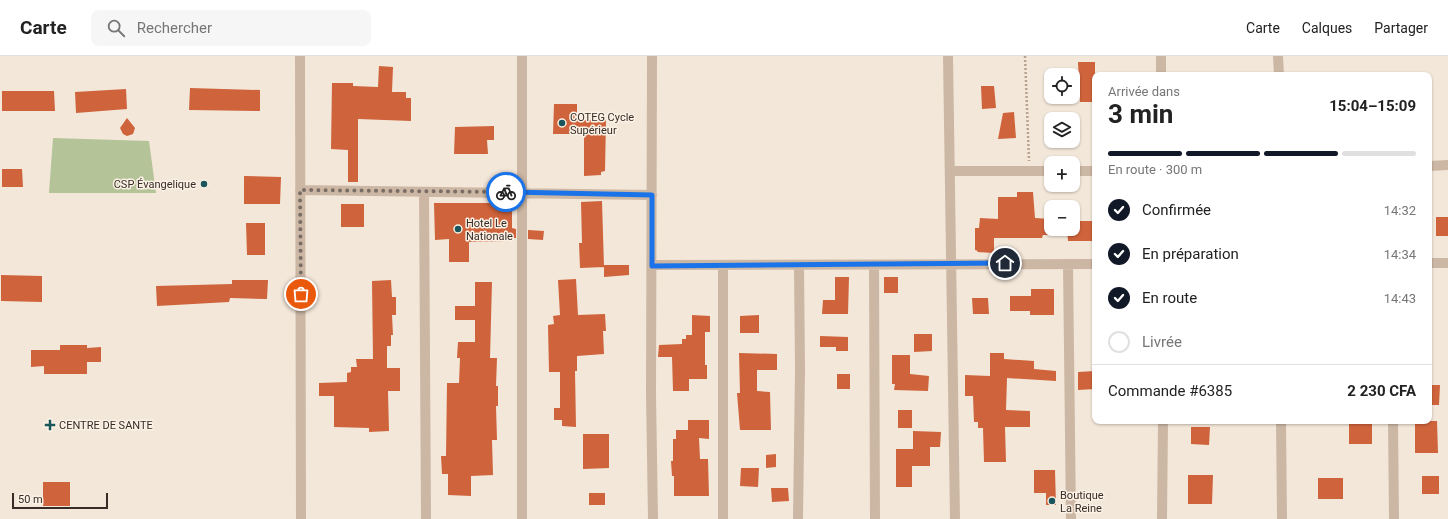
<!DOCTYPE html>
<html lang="fr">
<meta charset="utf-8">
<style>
:root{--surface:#fff;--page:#f6f6f6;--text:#222;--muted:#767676;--line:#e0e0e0;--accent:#111827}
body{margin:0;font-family:Roboto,sans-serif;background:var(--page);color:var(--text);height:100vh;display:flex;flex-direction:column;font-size:15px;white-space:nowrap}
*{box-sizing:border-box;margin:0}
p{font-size:13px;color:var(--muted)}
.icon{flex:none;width:22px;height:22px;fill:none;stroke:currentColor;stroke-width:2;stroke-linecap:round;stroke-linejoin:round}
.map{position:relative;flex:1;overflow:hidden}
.details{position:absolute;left:1092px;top:16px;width:340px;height:352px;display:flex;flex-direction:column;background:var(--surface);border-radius:8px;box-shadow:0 1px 3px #0004}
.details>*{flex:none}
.controls{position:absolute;left:1044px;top:12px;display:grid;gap:8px}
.controls a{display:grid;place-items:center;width:36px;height:36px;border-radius:8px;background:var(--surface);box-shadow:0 1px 3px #0004;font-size:20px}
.scale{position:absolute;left:12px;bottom:10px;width:96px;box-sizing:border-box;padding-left:4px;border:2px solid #372c26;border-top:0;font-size:11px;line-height:14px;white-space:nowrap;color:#372c26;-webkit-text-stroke:3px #fbf1e5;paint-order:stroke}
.pin{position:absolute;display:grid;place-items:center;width:34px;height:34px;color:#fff;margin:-17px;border:2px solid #fff;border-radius:50%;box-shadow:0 1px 4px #0007}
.courier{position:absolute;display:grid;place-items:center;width:40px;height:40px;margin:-20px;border:3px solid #1a73e8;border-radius:50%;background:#fff;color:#222;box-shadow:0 1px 5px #0007}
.headline em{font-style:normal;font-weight:700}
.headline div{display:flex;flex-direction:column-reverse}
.headline{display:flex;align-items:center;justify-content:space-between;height:68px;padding:0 16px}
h1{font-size:26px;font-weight:700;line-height:30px}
.bar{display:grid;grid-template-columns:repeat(4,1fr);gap:6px 4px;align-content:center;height:48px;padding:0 16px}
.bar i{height:5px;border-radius:3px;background:var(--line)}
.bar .selected{background:var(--accent)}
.bar p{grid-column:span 4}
.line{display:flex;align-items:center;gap:10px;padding:0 16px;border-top:1px solid var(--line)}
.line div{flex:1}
ol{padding:0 16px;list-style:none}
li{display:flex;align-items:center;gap:12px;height:44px}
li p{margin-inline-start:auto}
li .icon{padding:4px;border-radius:50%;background:var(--accent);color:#fff;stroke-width:4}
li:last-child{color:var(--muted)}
li i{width:22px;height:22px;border:2px solid var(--line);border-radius:50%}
header{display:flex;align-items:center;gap:24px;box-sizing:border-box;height:56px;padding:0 20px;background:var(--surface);border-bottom:1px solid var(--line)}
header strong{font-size:19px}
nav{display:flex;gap:22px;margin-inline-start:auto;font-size:14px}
.search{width:280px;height:36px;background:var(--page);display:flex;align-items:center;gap:10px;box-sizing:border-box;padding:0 14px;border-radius:8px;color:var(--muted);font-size:15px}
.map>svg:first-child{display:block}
</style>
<header>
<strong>Carte</strong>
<div class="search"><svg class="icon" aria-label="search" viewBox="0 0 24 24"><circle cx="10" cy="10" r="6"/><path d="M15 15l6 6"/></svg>Rechercher</div>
<nav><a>Carte</a><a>Calques</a><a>Partager</a></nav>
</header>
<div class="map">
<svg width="1448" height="463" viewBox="0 0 1448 463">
<rect width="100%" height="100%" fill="#f3e7d9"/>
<!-- green -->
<path fill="#b4c398" d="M53 82 149 85 156 137H49Z"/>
<!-- building -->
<path fill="#cf633b" d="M1078 6H1095V46H1080Z
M379 10 393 11 392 36H406V42H411V65L358 63V126H348V94L331 93 332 27H353V30L378 31Z
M981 30H994L996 52 982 53Z
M190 32 260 34V55L189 54Z
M126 33 127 53 76 57 75 36Z
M2 35H54L55 55H2Z
M554 48H577V64H606L605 115 601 116V119L584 120V78H553Z
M1014 56 1016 82 998 83 1003 57Z
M127 62 135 72 133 78 127 80 123 78 120 72Z
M494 70V84H487L488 98H454L455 71Z
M2 113H22L23 131H2Z
M244 120 281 121 280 148H244Z
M1017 136H1033L1035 162 1051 163V179H1043L1042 182H994V197L977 196 978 195 975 194V172H979L980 162 998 163V141H1017Z
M602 145 604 211 580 212 579 187H582L581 146Z
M434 147H512V172L516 173V182H512V185L469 186V206H449V183L435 184Z
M341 148H364V171H341Z
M1436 161H1448V180H1436Z
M1073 165H1095V185H1068L1067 173H1073Z
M246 167H265V199H247Z
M528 174 544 175 543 184 528 183Z
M604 209H629V219L604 221Z
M1 219 42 220V246L1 245Z
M835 221H849L848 258H822L823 244H835Z
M884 221H898V237H884Z
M576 223 578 259 605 258 606 275H603L604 298 577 300V315H575L576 371 562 370V364H554V352H560V316H549L548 269 554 268 553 260 560 259 558 224Z
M232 224H268L267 243 230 242 229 246 157 250 156 230 232 228Z
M391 224 392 241H396V259H392L393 279H391V290H387V312H400V335H388L389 375 369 376V372L334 371V340H319V327L347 326V317L351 316V311H357L356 303H373L372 225Z
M475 226H492L490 302H497L496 330H498V350H496L497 384H492L493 419 471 420V440L448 439V418H442L441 400H446L447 327H459L460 302H457L458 286H475V264H455V250H475Z
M1031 233H1054V259H1030V255H1010V240H1031Z
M972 242H988L989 258H973Z
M692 259 710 260V276H705V309H707V323H689V335H673L672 301H658L659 289 682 288V283H686V279H692Z
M759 259V277H740V260Z
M914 278H932V295L914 296Z
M820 280 848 281V295H836V291H820Z
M60 289H87V292L101 291V306H87V318H44V310L31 311V294H60Z
M739 297 777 298V314H757V335L770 336 771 374H740L737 337H740Z
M990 297H1004V303L1034 305V313L1056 315V325L1007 322 1006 354 1030 355V371H1005L1006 406H984L983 372H978V366H974L973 340H965V319L990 320Z
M892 299H910V318L929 320 928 335 894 334 895 328H892Z
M1095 315V333L1078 334V316Z
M837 318H850V333H837Z
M1429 329H1440L1439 349H1429Z
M898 354H912V372H898Z
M688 364H709V383L699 382 700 403H708L709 440H674V420H672L671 405H673V383H676V374H688Z
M1415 365H1437L1438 397H1415Z
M1349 366H1372V388H1349Z
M1191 371H1210L1209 389 1191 388Z
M913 375 941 376 940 391H930V410H912V431H896V393H913Z
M583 378H609V412L583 413Z
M776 398V411L766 412V399Z
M741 412H759L758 431 740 430Z
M1034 414H1055L1056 449H1046V437H1034Z
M1188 419H1213L1212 448H1188Z
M1422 420H1439V438H1422Z
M1318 422H1343V443H1318Z
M43 426H70V450H43Z
M771 432H788L789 445 772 446Z
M589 437H605V449H589Z"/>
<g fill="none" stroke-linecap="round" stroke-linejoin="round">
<!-- path -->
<path stroke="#b8a18e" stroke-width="2.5" stroke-dasharray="2 2" stroke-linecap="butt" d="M1025 0 1029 105"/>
<!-- street -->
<path stroke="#ccb7a4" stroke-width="10" d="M300 0 301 463
M652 0 651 338 653 463
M948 0 955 463
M1161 0V19
M1278 0 1279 19
M1429 110 1448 109
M950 115H1051
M1073 115H1095
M300 134 652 139
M424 136 426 463
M1429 207H1448
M1068 208 1071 463
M652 209 1095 208
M874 209 875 463
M1281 365 1282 463
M1393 365 1394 463
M522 463V0
M723 463V209
M798 463 800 314 799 209
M1162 463 1163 365"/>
</g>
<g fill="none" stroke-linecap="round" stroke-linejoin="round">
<!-- done -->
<path stroke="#796d65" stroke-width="4" stroke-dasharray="0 7.2" d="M301 238 300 134 506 136"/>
<!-- route -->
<path stroke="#1a73e8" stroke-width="5" d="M506 136 652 139V210L1005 207"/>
</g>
<!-- markers -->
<g fill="#19555b" stroke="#fbf1e5" stroke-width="1.5">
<circle cx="562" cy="67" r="4"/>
<circle cx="204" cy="128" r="4"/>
<circle cx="458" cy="173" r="4"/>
<path d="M48 363h4v4h4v4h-4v4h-4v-4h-4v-4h4z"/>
<circle cx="1052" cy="445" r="4"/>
</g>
<g text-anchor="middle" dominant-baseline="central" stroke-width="3" stroke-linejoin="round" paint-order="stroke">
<!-- poi labels -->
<g font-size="11" fill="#372c26" stroke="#fbf1e5" text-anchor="start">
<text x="570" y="61">COTEG Cycle<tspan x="570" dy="13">Supérieur</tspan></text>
<text x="196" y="128" text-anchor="end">CSP Évangelique</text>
<text x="466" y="167">Hotel Le<tspan x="466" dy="13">Nationale</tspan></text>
<text x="59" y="369">CENTRE DE SANTE</text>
<text x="1060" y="439">Boutique<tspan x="1060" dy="13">La Reine</tspan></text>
</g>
</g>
</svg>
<div class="controls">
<a><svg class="icon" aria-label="locate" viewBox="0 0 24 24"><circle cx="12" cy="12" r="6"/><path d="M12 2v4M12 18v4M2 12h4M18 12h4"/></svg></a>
<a><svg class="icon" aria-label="layers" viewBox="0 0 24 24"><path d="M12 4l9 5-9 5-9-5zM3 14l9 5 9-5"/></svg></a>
<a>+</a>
<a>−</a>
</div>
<div class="scale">50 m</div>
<div class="pin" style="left:301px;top:238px;background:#ea580c"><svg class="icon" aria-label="bag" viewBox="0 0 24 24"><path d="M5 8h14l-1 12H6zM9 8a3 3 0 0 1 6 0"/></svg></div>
<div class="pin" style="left:1005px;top:207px;background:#1f2937"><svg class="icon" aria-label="home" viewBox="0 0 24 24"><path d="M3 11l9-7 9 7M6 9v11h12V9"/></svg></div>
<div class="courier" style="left:506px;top:136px"><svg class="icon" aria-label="bike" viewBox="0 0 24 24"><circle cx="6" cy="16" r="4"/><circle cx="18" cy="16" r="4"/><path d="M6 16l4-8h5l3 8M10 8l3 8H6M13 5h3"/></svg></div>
<section class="details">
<div class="headline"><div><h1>3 min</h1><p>Arrivée dans</p></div><em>15:04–15:09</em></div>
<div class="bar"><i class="selected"></i><i class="selected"></i><i class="selected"></i><i></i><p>En route · 300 m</p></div>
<ol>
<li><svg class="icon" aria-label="check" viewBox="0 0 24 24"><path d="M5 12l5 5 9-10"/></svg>Confirmée<p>14:32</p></li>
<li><svg class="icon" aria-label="check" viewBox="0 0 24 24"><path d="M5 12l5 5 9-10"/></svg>En préparation<p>14:34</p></li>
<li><svg class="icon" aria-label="check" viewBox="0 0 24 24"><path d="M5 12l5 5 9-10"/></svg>En route<p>14:43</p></li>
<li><i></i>Livrée</li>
</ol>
<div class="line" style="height:52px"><div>Commande #6385</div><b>2 230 CFA</b></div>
</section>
</div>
